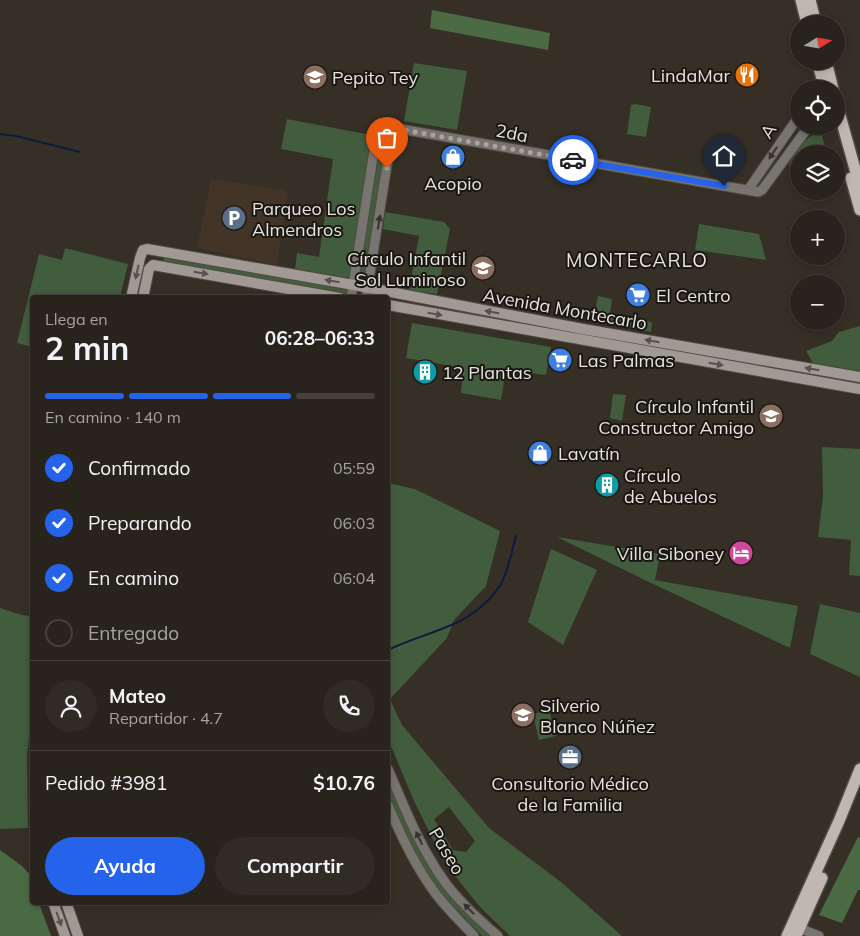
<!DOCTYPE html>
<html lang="es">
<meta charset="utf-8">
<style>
:root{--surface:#28231c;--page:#302b25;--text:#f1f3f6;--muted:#a5a4a3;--line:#44403b;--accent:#2563eb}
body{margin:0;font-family:Mulish,sans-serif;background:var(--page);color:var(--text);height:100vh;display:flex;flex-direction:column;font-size:19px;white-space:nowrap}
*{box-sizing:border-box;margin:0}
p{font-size:16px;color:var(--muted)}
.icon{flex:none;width:28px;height:28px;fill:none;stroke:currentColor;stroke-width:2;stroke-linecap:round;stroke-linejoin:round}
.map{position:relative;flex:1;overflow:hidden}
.side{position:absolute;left:30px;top:295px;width:360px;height:610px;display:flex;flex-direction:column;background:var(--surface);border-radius:5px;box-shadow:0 2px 8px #0003,0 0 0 1px var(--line)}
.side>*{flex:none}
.needle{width:32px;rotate:79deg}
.fabs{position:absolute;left:790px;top:15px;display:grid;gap:10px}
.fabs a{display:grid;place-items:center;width:55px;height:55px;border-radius:50%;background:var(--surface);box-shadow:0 2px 8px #0003,0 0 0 1px var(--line);font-size:25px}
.pin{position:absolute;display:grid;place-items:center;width:42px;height:42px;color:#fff;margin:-51px -21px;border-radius:50% 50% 50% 0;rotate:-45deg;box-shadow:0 0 5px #0007}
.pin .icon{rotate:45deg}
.courier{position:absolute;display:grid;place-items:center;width:50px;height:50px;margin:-25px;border:4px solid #2563eb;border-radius:50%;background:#fff;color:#222;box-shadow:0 1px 6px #0007}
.headline em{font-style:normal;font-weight:700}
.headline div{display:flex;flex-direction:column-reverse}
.headline{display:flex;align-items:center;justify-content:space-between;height:85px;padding:0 15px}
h1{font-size:32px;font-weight:700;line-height:38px}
.bar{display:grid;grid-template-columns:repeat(4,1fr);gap:8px 5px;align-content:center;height:60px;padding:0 15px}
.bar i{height:6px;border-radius:4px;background:var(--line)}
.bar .on{background:var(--accent)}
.bar p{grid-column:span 4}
.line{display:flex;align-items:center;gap:12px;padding:0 15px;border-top:1px solid var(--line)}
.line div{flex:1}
.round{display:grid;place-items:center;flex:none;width:52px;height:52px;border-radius:26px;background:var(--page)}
ol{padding:0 15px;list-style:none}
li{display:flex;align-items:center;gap:15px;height:55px}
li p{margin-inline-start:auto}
li .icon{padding:5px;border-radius:50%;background:var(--accent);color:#fff;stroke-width:4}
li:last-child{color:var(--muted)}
li i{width:28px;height:28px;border:2px solid var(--line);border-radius:50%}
.primary-button{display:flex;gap:10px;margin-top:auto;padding:10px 15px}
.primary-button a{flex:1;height:58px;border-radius:30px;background:var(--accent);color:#fff;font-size:20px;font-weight:700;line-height:58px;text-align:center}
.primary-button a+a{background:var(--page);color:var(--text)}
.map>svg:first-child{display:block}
</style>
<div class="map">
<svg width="860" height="936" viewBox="0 0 860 936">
<rect width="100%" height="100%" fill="#352f26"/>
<!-- industrial -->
<path fill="#433428" d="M211 179 285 190 288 194 277 265 197 248Z"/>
<!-- green -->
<path fill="#425c3e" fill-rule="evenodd" d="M414 63 467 71 457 130 404 121Z
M635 104 651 107 646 137 627 134 631 105Z
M287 119 371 135 350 278 295 269 297 253 319 257 333 159 281 149Z
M384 133 387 135V138L366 272 365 275 360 273V270L382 136Z
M819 133 822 136 827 154H799V184L795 185 789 164C797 152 804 136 819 133Z
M385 212 444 222 450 229 437 294 409 290 419 236 383 229Z
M699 224 759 234 766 260 695 250Z
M65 248 128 264 120 297 32 298V347L17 343 39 254 62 260Z
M165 257 347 289 348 292 346 294 165 262 163 260Z
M598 296 612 299 610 314 652 322 651 332 593 320Z
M412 323 551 347 546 375 506 370 501 400 461 393 463 368 406 358Z
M860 326V371L813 363 806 351 832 341 839 332Z
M613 394 626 395 622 421 610 418Z
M822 447 860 449V576L849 575 851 540 818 537 823 496Z
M388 483 415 489 500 531 486 586 454 620 447 638 390 699 402 725 489 828 561 882 622 936H510L480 907 444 862 414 801 388 739ZM449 807 475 841 466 852 453 850 434 819Z
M557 537 660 554 655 580 798 606 790 648 651 583Z
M551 549 597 570 563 645 528 622Z
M820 604 860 613V677L810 654Z
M0 608 22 615 32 616V707L27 756 28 828 0 829Z
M549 710 556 736 539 740 533 714Z
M388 780 463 908 490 936H482L440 892 420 862 402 827 388 793Z"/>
<!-- forest -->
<path fill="#4b6b45" d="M432 10 550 33 548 50 430 28Z
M858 837 860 838V890H858L842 923 819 915Z
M0 850 22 866 32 877V902L39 903 51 936H0Z"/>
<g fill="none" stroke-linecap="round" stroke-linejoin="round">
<!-- stream -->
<path stroke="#0c1b3e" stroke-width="2" d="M0 134 16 136 80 152
M388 650C430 629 472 629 501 584 508 572 512 550 516 536"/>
<defs>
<path id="tertiary" d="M748 190 799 116
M351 298 378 125 758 192 762 190 809 126
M366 298 393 127
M388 769C404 806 419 845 442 878 457 900 478 919 498 936
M388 805C400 834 414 864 433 890 445 907 460 921 474 936
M794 926 819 936"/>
<path id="secondary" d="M131 298 140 258 143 250 147 249 354 285 583 329 860 377
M143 298 149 269 153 265 340 298
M388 305 860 389
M53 902 65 936
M66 902 78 936"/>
<path id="primary" d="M801 0 807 24
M810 0 816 24
M817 61 825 89
M826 61 833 89
M836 101 860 187
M851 178 860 210
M787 936 839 821 860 769
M796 936 822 878"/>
</defs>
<!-- tertiary casing -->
<use href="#tertiary" stroke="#514c43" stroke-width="11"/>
<!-- secondary casing -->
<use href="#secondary" stroke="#514c43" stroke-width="12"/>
<!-- primary casing -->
<use href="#primary" stroke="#514c43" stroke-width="14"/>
<!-- tertiary -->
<use href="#tertiary" stroke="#787470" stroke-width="9"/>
<!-- secondary -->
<use href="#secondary" stroke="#a19a94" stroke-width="10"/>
<!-- primary -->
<use href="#primary" stroke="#c0b7b0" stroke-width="11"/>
</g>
<!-- one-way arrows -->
<defs><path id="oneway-solid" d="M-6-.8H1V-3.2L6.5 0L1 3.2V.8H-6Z" transform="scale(1.25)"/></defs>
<g fill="#36332f">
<use href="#oneway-solid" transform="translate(773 153) rotate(124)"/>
<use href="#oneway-solid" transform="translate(379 222) rotate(-81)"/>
<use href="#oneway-solid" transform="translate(419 838) rotate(-116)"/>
<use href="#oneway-solid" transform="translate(469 909) rotate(-134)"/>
</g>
<g fill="#57524d">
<use href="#oneway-solid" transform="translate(137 272) rotate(103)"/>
<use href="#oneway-solid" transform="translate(201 273) rotate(9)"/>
<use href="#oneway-solid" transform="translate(332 281) rotate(-170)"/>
<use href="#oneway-solid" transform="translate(492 312) rotate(-169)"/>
<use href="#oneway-solid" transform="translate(435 314) rotate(10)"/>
<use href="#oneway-solid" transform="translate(652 341) rotate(-170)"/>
<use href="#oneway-solid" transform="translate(716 364) rotate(10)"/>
<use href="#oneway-solid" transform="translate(812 369) rotate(-170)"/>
<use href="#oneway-solid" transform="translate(59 919) rotate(70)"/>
</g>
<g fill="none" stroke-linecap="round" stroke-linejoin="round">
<!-- done -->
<path stroke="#a9a49d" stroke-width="5" stroke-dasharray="0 9" d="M387 168 393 128 573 160"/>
<!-- route -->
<path stroke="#2563eb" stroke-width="6" d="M573 160 724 186"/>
</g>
<!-- icons -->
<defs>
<symbol id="restaurant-disc" viewBox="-11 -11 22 22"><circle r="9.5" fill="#e8710a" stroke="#1a1713"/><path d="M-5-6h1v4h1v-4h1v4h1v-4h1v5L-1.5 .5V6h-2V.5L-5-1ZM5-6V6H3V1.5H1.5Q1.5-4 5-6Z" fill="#fff"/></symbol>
<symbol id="school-disc" viewBox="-11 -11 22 22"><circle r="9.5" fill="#8d6e63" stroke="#1a1713"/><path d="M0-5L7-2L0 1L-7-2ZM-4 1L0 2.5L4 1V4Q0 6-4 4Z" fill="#fff"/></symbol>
<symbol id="shop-disc" viewBox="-11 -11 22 22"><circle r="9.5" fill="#3f7fe0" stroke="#1a1713"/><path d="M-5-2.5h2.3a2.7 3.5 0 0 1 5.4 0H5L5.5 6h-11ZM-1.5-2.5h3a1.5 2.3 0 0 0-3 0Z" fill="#fff"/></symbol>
<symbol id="parking-disc" viewBox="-11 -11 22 22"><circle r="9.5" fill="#5c6f8a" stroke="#1a1713"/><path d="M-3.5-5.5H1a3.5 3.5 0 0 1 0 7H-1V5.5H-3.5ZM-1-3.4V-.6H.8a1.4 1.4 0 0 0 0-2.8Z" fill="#fff"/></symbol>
<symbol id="supermarket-disc" viewBox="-11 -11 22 22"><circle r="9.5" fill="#3f7fe0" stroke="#1a1713"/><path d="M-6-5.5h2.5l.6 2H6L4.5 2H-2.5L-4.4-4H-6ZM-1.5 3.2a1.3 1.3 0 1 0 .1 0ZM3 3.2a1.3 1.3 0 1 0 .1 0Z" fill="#fff"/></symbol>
<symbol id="building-disc" viewBox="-11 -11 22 22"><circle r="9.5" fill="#0f9aa8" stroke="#1a1713"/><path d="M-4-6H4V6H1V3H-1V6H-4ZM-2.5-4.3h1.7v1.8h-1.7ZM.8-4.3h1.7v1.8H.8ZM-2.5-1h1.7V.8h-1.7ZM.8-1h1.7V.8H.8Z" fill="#fff"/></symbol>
<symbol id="hotel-disc" viewBox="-11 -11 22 22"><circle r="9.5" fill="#d1479c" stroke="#1a1713"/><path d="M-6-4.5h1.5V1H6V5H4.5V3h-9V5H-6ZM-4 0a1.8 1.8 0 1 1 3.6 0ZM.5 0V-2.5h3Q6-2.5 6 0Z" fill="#fff"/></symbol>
<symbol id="office-disc" viewBox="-11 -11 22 22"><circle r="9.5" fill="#5c6f8a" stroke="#1a1713"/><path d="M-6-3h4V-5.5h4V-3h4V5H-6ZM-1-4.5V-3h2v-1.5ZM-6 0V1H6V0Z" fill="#fff"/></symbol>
</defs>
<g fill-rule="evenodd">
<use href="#restaurant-disc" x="733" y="61" width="28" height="28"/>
<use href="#school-disc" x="301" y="63" width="28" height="28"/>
<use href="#shop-disc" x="439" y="143" width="28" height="28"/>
<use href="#parking-disc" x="220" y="204" width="28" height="28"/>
<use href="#school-disc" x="469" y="254" width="28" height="28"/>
<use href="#supermarket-disc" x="624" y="281" width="28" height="28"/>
<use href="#supermarket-disc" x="546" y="346" width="28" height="28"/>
<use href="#building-disc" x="411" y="358" width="28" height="28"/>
<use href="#school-disc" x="757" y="402" width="28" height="28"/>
<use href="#shop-disc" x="526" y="439" width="28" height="28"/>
<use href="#building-disc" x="593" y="471" width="28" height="28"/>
<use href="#hotel-disc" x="727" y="539" width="28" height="28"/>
<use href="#school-disc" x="509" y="701" width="28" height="28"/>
<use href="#office-disc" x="556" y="743" width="28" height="28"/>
</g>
<g text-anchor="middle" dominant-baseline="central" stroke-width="4" stroke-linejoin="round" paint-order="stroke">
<!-- poi labels -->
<g font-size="18" fill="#e7e3dd" stroke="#1a1713" text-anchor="start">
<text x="730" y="75" text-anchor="end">LindaMar</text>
<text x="332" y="77">Pepito Tey</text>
<text x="453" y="183" text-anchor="middle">Acopio</text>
<text x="252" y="208">Parqueo Los<tspan x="252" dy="21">Almendros</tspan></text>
<text x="466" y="258" text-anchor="end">Círculo Infantil<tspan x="466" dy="21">Sol Luminoso</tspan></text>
<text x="656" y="295">El Centro</text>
<text x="578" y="360">Las Palmas</text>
<text x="442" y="372">12 Plantas</text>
<text x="754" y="406" text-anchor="end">Círculo Infantil<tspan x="754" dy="21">Constructor Amigo</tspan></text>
<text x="558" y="453">Lavatín</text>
<text x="624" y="475">Círculo<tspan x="624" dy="21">de Abuelos</tspan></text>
<text x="724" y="553" text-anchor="end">Villa Siboney</text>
<text x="540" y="705">Silverio<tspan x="540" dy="21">Blanco Núñez</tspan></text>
<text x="570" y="783" text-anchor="middle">Consultorio Médico<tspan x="570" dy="21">de la Familia</tspan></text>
</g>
<!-- street labels -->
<g font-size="18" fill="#e7e3dd" stroke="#1a1713">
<text transform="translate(768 131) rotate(-56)">A</text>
<text transform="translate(512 133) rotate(11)">2da</text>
<text transform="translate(565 309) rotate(10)">Avenida Montecarlo</text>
<text transform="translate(447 851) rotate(59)">Paseo</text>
</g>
<!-- neighbourhood labels -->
<g font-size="19" letter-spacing="1" fill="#e7e3dd" stroke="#1a1713">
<text x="637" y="260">MONTECARLO</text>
</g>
</g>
</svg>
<div class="fabs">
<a><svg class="needle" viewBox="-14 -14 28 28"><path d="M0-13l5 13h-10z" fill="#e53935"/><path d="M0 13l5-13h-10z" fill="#a5a4a3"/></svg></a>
<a><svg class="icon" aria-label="locate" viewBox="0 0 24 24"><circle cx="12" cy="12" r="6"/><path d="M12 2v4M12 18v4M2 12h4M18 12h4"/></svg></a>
<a><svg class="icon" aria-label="layers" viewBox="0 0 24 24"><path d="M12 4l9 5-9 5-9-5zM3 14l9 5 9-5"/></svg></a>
<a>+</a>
<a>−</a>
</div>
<div class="pin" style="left:387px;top:168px;background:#ea580c"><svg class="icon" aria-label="bag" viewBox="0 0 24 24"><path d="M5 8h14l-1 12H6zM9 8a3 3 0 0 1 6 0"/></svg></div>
<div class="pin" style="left:724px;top:186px;background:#1f2937"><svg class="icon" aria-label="home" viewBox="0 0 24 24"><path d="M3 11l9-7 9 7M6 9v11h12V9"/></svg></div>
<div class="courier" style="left:573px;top:160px"><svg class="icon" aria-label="car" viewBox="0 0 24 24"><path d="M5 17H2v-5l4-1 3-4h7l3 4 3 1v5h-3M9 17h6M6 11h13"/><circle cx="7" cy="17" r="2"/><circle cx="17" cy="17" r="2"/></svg></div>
<section class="side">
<div class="headline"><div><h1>2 min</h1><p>Llega en</p></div><em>06:28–06:33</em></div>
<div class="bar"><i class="on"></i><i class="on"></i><i class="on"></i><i></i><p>En camino · 140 m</p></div>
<ol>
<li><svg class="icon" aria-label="check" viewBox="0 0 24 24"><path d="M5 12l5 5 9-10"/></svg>Confirmado<p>05:59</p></li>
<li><svg class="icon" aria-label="check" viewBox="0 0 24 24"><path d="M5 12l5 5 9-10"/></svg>Preparando<p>06:03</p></li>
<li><svg class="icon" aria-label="check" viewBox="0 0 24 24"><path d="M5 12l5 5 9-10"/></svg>En camino<p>06:04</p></li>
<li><i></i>Entregado</li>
</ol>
<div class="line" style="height:90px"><a class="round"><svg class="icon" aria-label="person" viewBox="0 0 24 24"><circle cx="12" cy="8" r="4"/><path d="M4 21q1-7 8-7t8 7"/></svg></a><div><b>Mateo</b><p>Repartidor · 4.7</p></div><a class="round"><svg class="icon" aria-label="phone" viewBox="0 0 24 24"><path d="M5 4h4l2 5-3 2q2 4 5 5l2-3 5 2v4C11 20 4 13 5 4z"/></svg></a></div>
<div class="line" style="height:65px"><div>Pedido #3981</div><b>$10.76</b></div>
<div class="primary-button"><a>Ayuda</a><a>Compartir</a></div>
</section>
</div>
